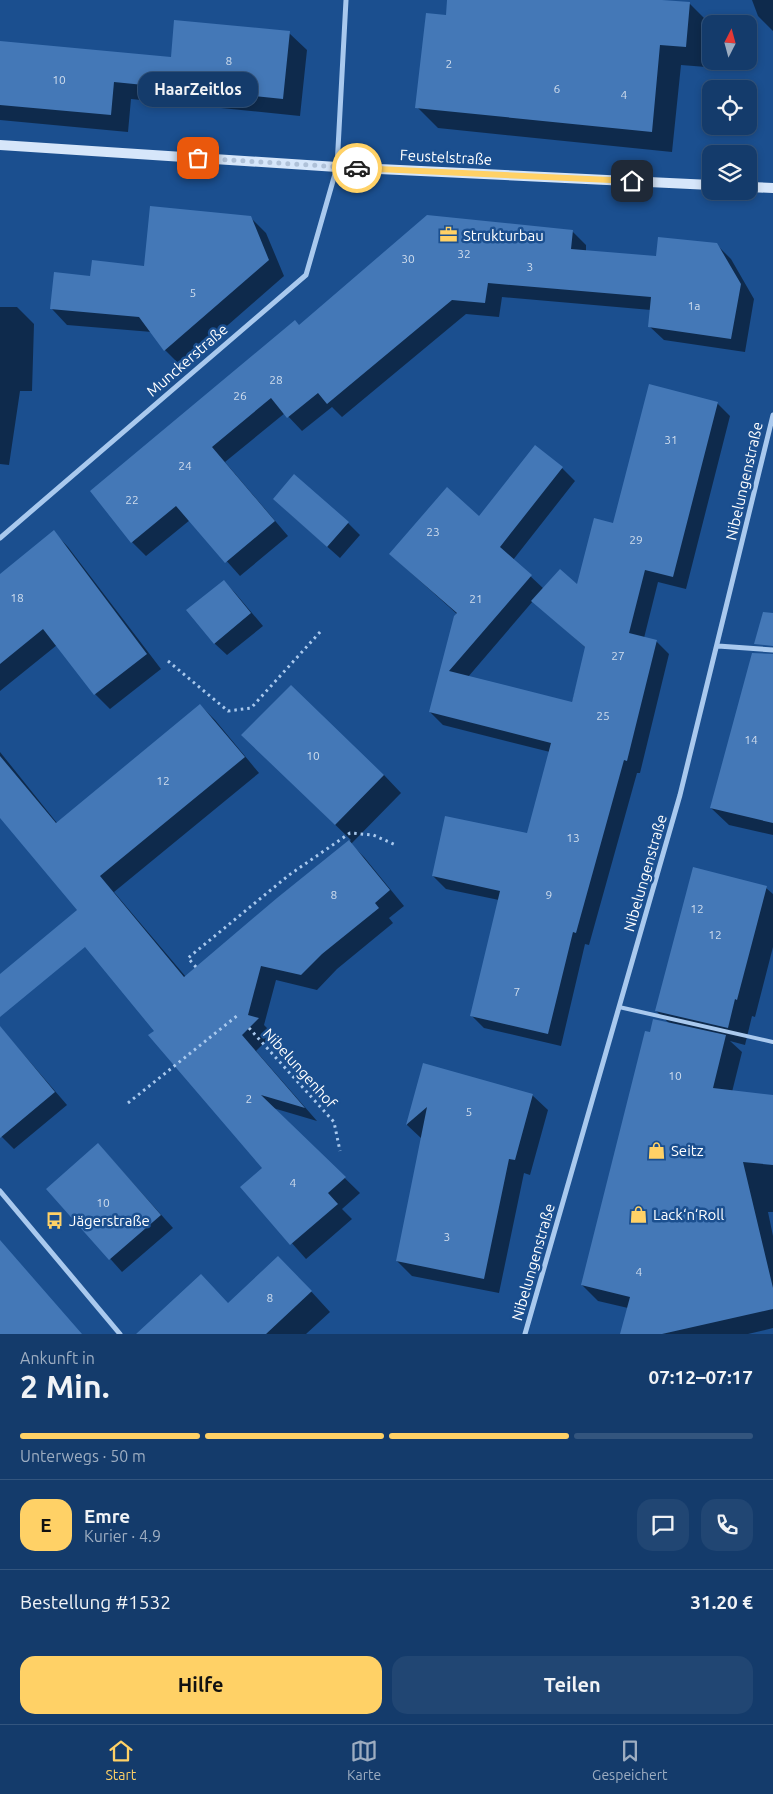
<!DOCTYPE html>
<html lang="de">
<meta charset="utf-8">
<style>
:root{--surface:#143b6b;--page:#214673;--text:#f1f3f6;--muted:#9dadc1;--line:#33557e;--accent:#ffd166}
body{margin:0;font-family:Ubuntu,sans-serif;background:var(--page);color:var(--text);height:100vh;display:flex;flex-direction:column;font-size:19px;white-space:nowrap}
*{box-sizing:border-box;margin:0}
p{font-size:16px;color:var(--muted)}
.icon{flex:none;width:28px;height:28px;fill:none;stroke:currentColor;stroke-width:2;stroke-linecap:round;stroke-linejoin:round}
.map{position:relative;height:1334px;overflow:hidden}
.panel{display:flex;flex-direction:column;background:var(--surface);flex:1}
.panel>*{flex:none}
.needle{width:32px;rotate:6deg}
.fabs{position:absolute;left:702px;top:15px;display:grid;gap:10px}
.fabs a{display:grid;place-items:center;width:55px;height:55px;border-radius:10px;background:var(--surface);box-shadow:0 2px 8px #0003,0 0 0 1px var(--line);font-size:25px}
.pin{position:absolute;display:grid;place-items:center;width:42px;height:42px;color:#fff;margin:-21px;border-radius:10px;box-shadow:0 2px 8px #0006}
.courier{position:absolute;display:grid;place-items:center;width:50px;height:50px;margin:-25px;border:4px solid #ffd166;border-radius:50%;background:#fff;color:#222;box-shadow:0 1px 6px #0007}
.bubble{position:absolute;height:35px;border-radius:15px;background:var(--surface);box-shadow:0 2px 8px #0003,0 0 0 1px var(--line);font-size:16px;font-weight:600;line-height:35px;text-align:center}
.overview em{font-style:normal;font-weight:600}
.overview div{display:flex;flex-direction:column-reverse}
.overview{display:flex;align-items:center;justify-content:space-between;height:85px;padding:0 20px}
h1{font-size:32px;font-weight:600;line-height:38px}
.bar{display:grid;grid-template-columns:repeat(4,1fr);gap:8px 5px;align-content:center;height:60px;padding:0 20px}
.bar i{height:6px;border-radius:4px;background:var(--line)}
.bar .active{background:var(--accent)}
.bar p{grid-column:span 4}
.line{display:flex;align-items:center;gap:12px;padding:0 20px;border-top:1px solid var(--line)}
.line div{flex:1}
.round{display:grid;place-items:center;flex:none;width:52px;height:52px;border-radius:15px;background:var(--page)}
.cta{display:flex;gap:10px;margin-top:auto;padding:10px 20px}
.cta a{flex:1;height:58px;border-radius:15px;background:var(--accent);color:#111;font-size:20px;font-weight:600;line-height:58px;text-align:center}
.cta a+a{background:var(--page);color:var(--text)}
.dock{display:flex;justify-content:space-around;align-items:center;height:70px;border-top:1px solid var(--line);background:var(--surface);font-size:14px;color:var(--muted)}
.dock a{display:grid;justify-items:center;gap:2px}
.dock .active{color:var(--accent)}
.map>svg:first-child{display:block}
</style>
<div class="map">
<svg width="773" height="1334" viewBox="0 0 773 1334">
<rect width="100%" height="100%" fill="#1b4f8f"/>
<!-- shadow -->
<path fill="#0007" fill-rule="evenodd" d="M511 0H648L690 4 711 25 706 67 681 65 672 152 438 128 417 107 509 23Z
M752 0H773V31L758 16Z
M289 33 307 50 300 116 131 99 128 132 0 120V43L172 59Z
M250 217 266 233 284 276 181 366 165 350 152 332 67 325 52 309 92 277 146 267Z
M572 231 586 245V251L657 258 716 244 731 259 754 299 745 352 664 340 649 326 651 310 502 297 499 317 466 314 342 417 332 407 302 431 285 413 225 462 288 536 240 576 190 520 146 556 132 542 299 326Z
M0 307H17L34 324 32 391H20L9 465 0 464Z
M717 403 730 416 686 589 658 582 644 638 656 641 669 654 640 773H637L589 945 585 944 561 1046 484 1028 471 1015 499 900 446 889 433 876 528 835 550 752 443 725 430 712 457 614 390 554 480 517 562 468 575 481 513 560 544 589 578 586 614 525ZM533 601 586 648 572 703 468 677Z
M287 511 348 523 360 535 340 558Z
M54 532 68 547 161 669 110 709 95 694 57 645 0 691V575Z
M224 581 236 594 263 626 227 655 214 643Z
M773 671V835L729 825 711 808Z
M200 705 215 720 259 773 114 892 186 977 278 898 351 840 261 753 384 775 401 793 351 844 364 857 404 906 389 918 393 923 337 969 317 990 276 980 264 1025 273 1034 256 1051 317 1121 273 1108 360 1193 342 1209 352 1219 306 1259 242 1187 264 1168 156 1031 78 910 0 816V752L57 823Z
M766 888 773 894V947L755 1017 752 1016 745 1045 730 1041 742 1052 732 1092 773 1097V1212H768L773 1236V1328L748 1334H621L628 1308 598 1301 582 1285 651 1033 669 1023 656 1011Z
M0 1027 67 1105 14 1149 0 1135Z
M424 1065 532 1095 548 1110 530 1175 524 1173 499 1293 412 1276 397 1261 422 1139 407 1125Z
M98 1144 173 1228 122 1272 48 1189Z
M298 1277 330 1312 306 1334H162L229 1304Z"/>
<!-- building -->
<path fill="#4478b7" d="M447 0H662L690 2 686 47 660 45 652 132 415 108 426 13 446 15Z
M174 20 290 31 283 99 114 82 111 115 0 105V41L171 57Z
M150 206 251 216 269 260 164 351 139 317 50 309 54 272 90 276 92 260 144 266Z
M427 215 573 230 571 249 656 256 658 237 717 243 741 284 731 339 648 327 651 297 488 283 485 303 452 300 327 404 318 393 287 418 271 398 212 447 275 521 225 563 176 506 131 543 90 491 295 320 299 325Z
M649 384 718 402 673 577 645 570 629 633 657 640 627 761 624 760 576 933 573 932 548 1034 470 1016 500 891 432 876 445 816 527 833 551 743 429 712 454 616 457 613 389 554 447 487 479 516 535 445 563 467 500 547 532 575 449 671 572 702 585 647 531 601 560 569 577 584 594 518 613 523Z
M294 474 349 522 327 547 273 499Z
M54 530 147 654 94 695 43 629 0 664V574Z
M224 580 251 613 214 644 186 610Z
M763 612 773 613V646L754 644Z
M752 653 773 654V823L710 808Z
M291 685 384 775 335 825 241 735Z
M200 704 245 757 100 876 184 977 277 898 349 840 390 890 375 903 379 908 322 954 301 975 261 966 248 1015 259 1018 242 1035 305 1108 261 1095 346 1177 328 1193 338 1204 290 1245 240 1187 262 1168 148 1035 154 1031 85 947 0 1017V974L77 910 0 818V756L56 823Z
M693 867 767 886 737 1000 735 999 728 1028 655 1011Z
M653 1019 726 1035 713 1088 773 1095V1165L743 1162 773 1288V1309L662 1334H620L630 1297 581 1285 645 1031 650 1032Z
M0 1026 55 1092 0 1138Z
M423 1063 533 1094 515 1160 509 1159 484 1279 396 1261 427 1107 406 1125Z
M98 1143 161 1215 109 1260 46 1189Z
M0 1240 34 1279 82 1334H0Z
M278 1256 312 1291 266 1334H136L201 1274 228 1303Z"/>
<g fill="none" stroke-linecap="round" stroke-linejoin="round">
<!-- path -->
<path stroke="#a9c9ee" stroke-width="3" stroke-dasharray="2.5 4" stroke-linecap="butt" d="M168 661 228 711 251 708 321 631
M196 967 188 958 289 875 350 833 373 835 396 845
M249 1028 334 1122 340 1151
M128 1103 238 1015"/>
<!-- service -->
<path stroke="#a9c9ee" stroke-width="4" d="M619 1007 773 1042"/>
<!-- minor -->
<path stroke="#a9c9ee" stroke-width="5" d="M0 538 306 275 337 167 346 0
M718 646 773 650
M0 1191 120 1334
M525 1334 680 795 773 415"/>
<!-- secondary -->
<path stroke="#d6e6fa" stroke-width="10" d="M0 145 337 167 711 185
M749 187 773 188"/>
</g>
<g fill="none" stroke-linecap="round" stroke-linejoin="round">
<!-- done -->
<path stroke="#afc1d8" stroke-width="5" stroke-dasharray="0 9" d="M198 158 357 168"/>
<!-- route -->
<path stroke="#ffd166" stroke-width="6" d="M357 168 632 181"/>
</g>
<!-- icons -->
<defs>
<symbol id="office-bare" viewBox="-9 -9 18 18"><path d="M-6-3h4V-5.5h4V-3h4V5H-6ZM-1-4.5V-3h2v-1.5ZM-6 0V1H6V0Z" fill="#ffd166" stroke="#1b4f8f" stroke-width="2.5" paint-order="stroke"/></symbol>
<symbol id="shop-bare" viewBox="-9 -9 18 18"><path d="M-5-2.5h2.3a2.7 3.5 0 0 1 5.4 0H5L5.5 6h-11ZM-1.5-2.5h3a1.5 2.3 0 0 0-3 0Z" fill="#ffd166" stroke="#1b4f8f" stroke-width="2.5" paint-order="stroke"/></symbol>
<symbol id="bus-bare" viewBox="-9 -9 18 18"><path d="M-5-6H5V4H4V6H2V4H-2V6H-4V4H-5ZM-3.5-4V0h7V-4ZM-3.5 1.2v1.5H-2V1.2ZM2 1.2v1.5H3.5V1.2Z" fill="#ffd166" stroke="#1b4f8f" stroke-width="2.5" paint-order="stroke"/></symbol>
</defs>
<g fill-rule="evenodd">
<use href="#office-bare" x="436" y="222" width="25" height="25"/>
<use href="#shop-bare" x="644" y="1138" width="25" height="25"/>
<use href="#shop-bare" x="626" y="1202" width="25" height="25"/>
<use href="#bus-bare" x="42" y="1208" width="25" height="25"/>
</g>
<g text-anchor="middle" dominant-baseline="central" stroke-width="5" stroke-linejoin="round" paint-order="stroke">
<!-- number labels -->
<g font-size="12" fill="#d0dded">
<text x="229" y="60">8</text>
<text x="449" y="63">2</text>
<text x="59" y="79">10</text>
<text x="557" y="88">6</text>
<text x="624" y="94">4</text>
<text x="464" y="253">32</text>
<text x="408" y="258">30</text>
<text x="530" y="266">3</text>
<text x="193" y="292">5</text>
<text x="694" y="305">1a</text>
<text x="276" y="379">28</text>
<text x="240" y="395">26</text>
<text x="671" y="439">31</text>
<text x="185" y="465">24</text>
<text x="132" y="499">22</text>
<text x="433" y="531">23</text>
<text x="636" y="539">29</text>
<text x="17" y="597">18</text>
<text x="476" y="598">21</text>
<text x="618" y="655">27</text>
<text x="603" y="715">25</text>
<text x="751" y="739">14</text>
<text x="313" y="755">10</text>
<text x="163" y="780">12</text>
<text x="573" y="837">13</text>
<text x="334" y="894">8</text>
<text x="549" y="894">9</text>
<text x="697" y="908">12</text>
<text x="715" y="934">12</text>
<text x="517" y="991">7</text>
<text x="675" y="1075">10</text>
<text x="249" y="1098">2</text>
<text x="469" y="1111">5</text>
<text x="293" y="1182">4</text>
<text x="103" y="1202">10</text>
<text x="447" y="1236">3</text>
<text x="639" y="1271">4</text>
<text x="270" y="1297">8</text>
</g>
<!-- street labels -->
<g font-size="15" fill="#fff" stroke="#1b4f8f">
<text transform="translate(446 157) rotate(3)">Feustelstraße</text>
<text transform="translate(187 360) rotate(-41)">Munckerstraße</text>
<text transform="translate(744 481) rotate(-77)">Nibelungenstraße</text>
<text transform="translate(645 873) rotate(-74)">Nibelungenstraße</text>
<text transform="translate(300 1068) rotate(48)">Nibelungenhof</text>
<text transform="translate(533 1262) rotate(-74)">Nibelungenstraße</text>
</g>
<!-- poi labels -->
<g font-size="15" fill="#fff" stroke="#1b4f8f" text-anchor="start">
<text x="463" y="235">Strukturbau</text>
<text x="671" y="1150">Seitz</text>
<text x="653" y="1214">Lack‘n‘Roll</text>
<text x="69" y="1220">Jägerstraße</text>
</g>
</g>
</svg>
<div class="fabs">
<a><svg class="needle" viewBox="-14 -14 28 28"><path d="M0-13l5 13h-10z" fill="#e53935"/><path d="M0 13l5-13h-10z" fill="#9dadc1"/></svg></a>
<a><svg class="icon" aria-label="locate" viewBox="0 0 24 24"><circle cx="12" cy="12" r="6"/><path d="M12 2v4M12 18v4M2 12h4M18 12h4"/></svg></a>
<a><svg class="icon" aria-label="layers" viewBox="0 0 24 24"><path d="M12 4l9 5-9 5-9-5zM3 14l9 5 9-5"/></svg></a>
</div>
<div class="pin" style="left:198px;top:158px;background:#ea580c"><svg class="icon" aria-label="bag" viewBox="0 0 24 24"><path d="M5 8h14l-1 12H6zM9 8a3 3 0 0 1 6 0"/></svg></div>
<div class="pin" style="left:632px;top:181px;background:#1f2937"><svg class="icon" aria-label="home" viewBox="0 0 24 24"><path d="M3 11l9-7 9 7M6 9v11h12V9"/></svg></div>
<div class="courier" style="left:357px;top:168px"><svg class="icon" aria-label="car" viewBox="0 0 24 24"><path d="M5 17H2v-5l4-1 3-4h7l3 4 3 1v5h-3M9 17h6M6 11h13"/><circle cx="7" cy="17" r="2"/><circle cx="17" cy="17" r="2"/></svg></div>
<div class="bubble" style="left:138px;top:72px;width:120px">HaarZeitlos</div>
</div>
<section class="panel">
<div class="overview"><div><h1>2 Min.</h1><p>Ankunft in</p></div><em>07:12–07:17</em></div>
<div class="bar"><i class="active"></i><i class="active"></i><i class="active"></i><i></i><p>Unterwegs · 50 m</p></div>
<div class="line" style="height:90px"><b class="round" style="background:var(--accent);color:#111">E</b><div><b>Emre</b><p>Kurier · 4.9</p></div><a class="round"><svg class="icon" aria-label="chat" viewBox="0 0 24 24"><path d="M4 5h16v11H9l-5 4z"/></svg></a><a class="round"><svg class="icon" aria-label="phone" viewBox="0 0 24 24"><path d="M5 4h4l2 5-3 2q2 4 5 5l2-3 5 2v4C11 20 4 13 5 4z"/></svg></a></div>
<div class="line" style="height:65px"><div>Bestellung #1532</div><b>31.20 €</b></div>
<div class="cta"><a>Hilfe</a><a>Teilen</a></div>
</section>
<nav class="dock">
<a class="active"><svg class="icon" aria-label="home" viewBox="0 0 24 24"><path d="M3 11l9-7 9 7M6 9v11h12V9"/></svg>Start</a>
<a><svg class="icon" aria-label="map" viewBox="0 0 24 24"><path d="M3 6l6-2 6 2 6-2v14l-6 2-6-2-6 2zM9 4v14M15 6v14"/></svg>Karte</a>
<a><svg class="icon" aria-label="saved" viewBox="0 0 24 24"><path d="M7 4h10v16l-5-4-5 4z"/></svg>Gespeichert</a>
</nav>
